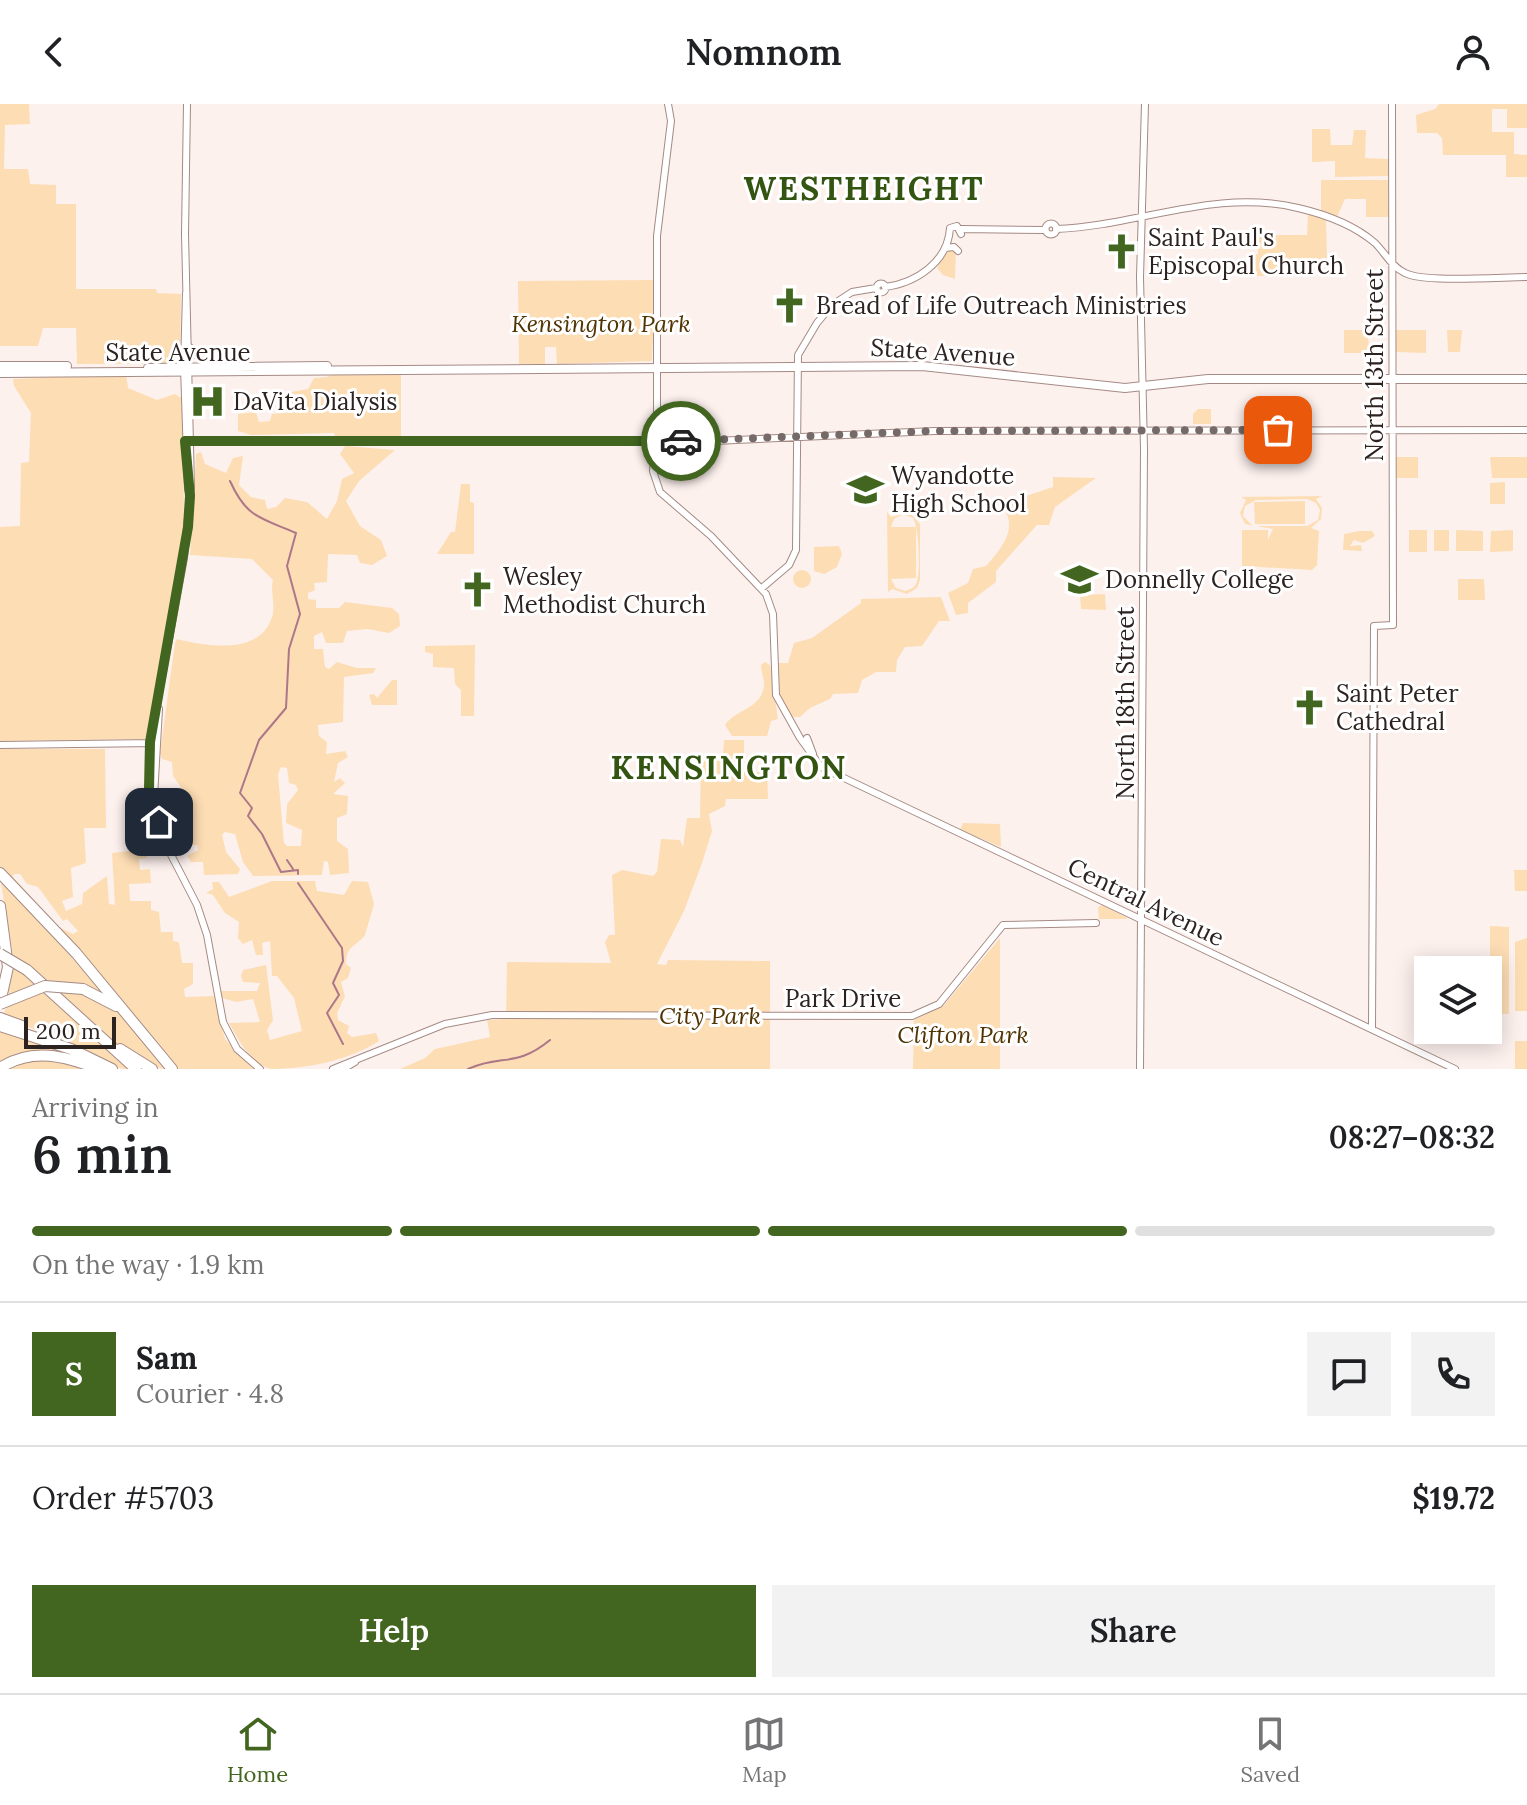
<!DOCTYPE html>
<meta charset="utf-8">
<style>
:root{--surface:#fff;--page:#f2f2f2;--text:#202124;--muted:#757577;--line:#e0e0e0;--accent:#42661f}
body{margin:0;font-family:Lora,serif;background:var(--page);color:var(--text);height:100vh;display:flex;flex-direction:column;font-size:30px;white-space:nowrap}
*{box-sizing:border-box;margin:0}
p{font-size:26px;color:var(--muted)}
.icon{flex:none;width:44px;height:44px;fill:none;stroke:currentColor;stroke-width:2;stroke-linecap:round;stroke-linejoin:round}
.map{position:relative;height:965px;overflow:hidden}
.details{display:flex;flex-direction:column;background:var(--surface);flex:1}
.details>*{flex:none}
.fabs{position:absolute;left:1414px;top:852px;display:grid;gap:16px}
.fabs a{display:grid;place-items:center;width:88px;height:88px;border-radius:0px;background:var(--surface);box-shadow:0 4px 20px #0003;font-size:40px}
.scale{position:absolute;left:24px;bottom:20px;width:92px;box-sizing:border-box;padding-left:8px;border:4px solid #2c221f;border-top:0;font-size:22px;line-height:28px;white-space:nowrap;color:#2c221f;-webkit-text-stroke:6px #fff;paint-order:stroke}
.pin{position:absolute;display:grid;place-items:center;width:68px;height:68px;color:#fff;margin:-34px;border-radius:16px;box-shadow:0 4px 12px #0006}
.courier{position:absolute;display:grid;place-items:center;width:80px;height:80px;margin:-40px;border:6px solid #42661f;border-radius:50%;background:#fff;color:#222;box-shadow:0 2px 10px #0007}
.summary em{font-style:normal;font-weight:600}
.summary div{display:flex;flex-direction:column-reverse}
.summary{display:flex;align-items:center;justify-content:space-between;height:136px;padding:0 32px}
h1{font-size:52px;font-weight:600;line-height:60px}
.bar{display:grid;grid-template-columns:repeat(4,1fr);gap:12px 8px;align-content:center;height:96px;padding:0 32px}
.bar i{height:10px;border-radius:6px;background:var(--line)}
.bar .selected{background:var(--accent)}
.bar p{grid-column:span 4}
.line{display:flex;align-items:center;gap:20px;padding:0 32px;border-top:2px solid var(--line)}
.line div{flex:1}
.round{display:grid;place-items:center;flex:none;width:84px;height:84px;border-radius:0px;background:var(--page)}
.action{display:flex;gap:16px;margin-top:auto;padding:16px 32px}
.action a{flex:1;height:92px;border-radius:0px;background:var(--accent);color:#fff;font-size:32px;font-weight:600;line-height:92px;text-align:center}
.action a+a{background:var(--page);color:var(--text)}
header{display:flex;justify-content:space-between;align-items:center;height:104px;padding:0 32px;background:var(--surface);font-size:36px;font-weight:600}
.menu{display:flex;justify-content:space-around;align-items:center;height:112px;border-top:2px solid var(--line);background:var(--surface);font-size:22px;color:var(--muted)}
.menu a{display:grid;justify-items:center;gap:4px}
.menu .selected{color:var(--accent)}
.map>svg:first-child{display:block}
</style>
<header><svg class="icon" aria-label="back" viewBox="0 0 24 24"><path d="M15 5l-7 7 7 7"/></svg>Nomnom<svg class="icon" aria-label="person" viewBox="0 0 24 24"><circle cx="12" cy="8" r="4"/><path d="M4 21q1-7 8-7t8 7"/></svg></header>
<div class="map">
<svg width="1527" height="965" viewBox="0 0 1527 965">
<rect width="100%" height="100%" fill="#fdf1ee"/>
<!-- green -->
<path fill="#fdddb4" fill-rule="evenodd" d="M0 0H29L30 20 5 21 4 65H28L30 80 56 81V100H76V185H156L157 189 181 190 180 256 177 260H77L76 224H43L38 242H0Z
M1439 0H1527V24H1507V5H1492V28H1514V50L1527 51V73H1506V51H1443L1442 34 1437 29H1417L1416 11 1435 5Z
M1312 25H1330L1331 41H1352L1354 26H1366L1365 54 1389 55V72L1335 73V57L1312 58Z
M1321 76H1388L1389 113H1366V95H1345L1337 113 1321 107Z
M1308 110 1326 116 1327 155H1309V172H1251V151L1258 150V131H1307Z
M947 145 956 146 955 175 943 171 937 164Z
M655 176 652 257 557 260 556 243H545V260H519L518 177Z
M1344 226H1368L1369 249H1344Z
M1395 226H1426V249L1395 248Z
M1447 226H1462L1460 248H1448Z
M401 267V333L335 332 334 329 251 331 238 327V310L256 308 259 318 270 317 272 310 291 308V288L308 285 314 274 327 273 336 269Z
M126 270 128 284 157 296 175 290 183 295 184 422 149 631 145 635 0 637V423L20 422 21 359 29 358 31 309 14 282 13 275Z
M1198 305H1211V320H1193V310Z
M345 342 395 346 359 377 346 397 360 422 381 436 387 452 372 461 360 459 357 451 328 450 327 478 314 479 315 486 308 489V495L316 496V504H339L345 498 392 504 399 510 400 522 389 529 368 525 347 527 343 539H326L322 528 314 532V545H323L325 563 329 565 337 558 357 564H376L373 569 344 573 343 618 318 621 319 632 327 638 326 650 345 647 348 653 338 659 334 678 340 674 345 679 333 690 348 692 347 710 337 714V737L348 745 349 769 330 771 328 758 324 757 322 771 253 772 243 758 235 730 225 728 222 731 226 748 240 765 238 770 204 771 203 758H191L187 752 198 746 197 741 170 742 164 724 183 720 182 707 169 708 168 701 189 695 173 672 172 658 162 655 160 649 175 539 177 535C205 542 260 552 272 513 276 502 270 488 273 476L252 455 190 451 196 350 201 348 205 360 226 369 233 354 243 352 239 381 251 393 265 396 267 405 276 403 285 394 307 398 327 415 337 397 342 375 354 369 340 350ZM281 663 287 664 289 679 296 681 298 686 287 700 286 719 302 726 301 742H287L284 739 278 670Z
M1395 353H1418V374H1395Z
M1490 353H1527V374H1492Z
M1053 373 1096 374 1055 403 1049 421H1037L996 467V478L968 499V509L956 511 948 489 968 479 973 465 986 462C1002 444 1022 420 998 399L1001 394H1020L1053 383Z
M1505 378V400H1490V379Z
M461 380H470V398L474 399V450H437L451 428H455Z
M1322 392 1316 395 1322 404 1321 415 1311 424 1319 427 1317 461 1312 466 1242 462V426H1268V436L1273 425 1245 420 1240 409 1246 396 1241 393ZM1307 395 1316 399 1320 406 1318 416 1307 422H1253L1243 412 1245 402 1256 396Z
M1305 397V420H1255L1254 398Z
M887 408 891 413 909 408 920 420V476L917 484 907 490 892 485 888 488ZM903 410 913 414C919 423 921 470 916 480 913 485 910 485 905 487L896 484 891 475 916 474V423H891L894 415Z
M1409 426H1427V448H1409Z
M1434 426H1449V447H1434Z
M1456 426 1483 427V447H1456Z
M1513 426V447L1490 448 1491 427Z
M1359 427H1372L1375 432 1363 439 1354 436 1350 442 1361 441 1362 447 1343 446 1344 430Z
M839 442 842 450 837 463 824 470 814 467V443Z
M793 475a9 9 0 1 1 18 0a9 9 0 1 1-18 0Z
M1458 475H1484L1485 496H1458Z
M1105 490 1106 506 1081 505 1080 491Z
M941 493 950 517H939L922 542 905 543 897 556 896 568H876L862 576 858 589 833 590 830 595 810 604 800 613H789L779 593 776 559H788L794 539 812 534 861 499V495Z
M475 541 474 612H461V586L455 580 454 564 433 563V550L425 548V542Z
M765 558 770 561 778 615 771 617 767 632H732L725 621C735 605 763 605 764 580 764 573 761 568 761 561Z
M392 576H397V601H372L369 591 374 590 377 594Z
M724 636H744V668H767L768 695H726L725 702 709 710 712 727 702 759 684 807 657 860 666 861 668 856 770 857V965H400L425 954 435 945 490 933 487 916 506 915 507 858 611 859 605 838 609 831H615L612 771 622 766 653 772 657 768 661 735 680 736 683 743 687 714H700L701 654H723Z
M0 645H105L106 724H84L86 759 71 764 73 793 62 797 66 807 82 800 83 789 107 772 109 800 115 801 112 749 129 747 128 722 135 715 131 707 150 703 159 739 147 742V754L139 755 140 766 150 765 151 779 129 780 130 797H151V806L159 808 161 828H173V837L179 838 182 859H193V880L184 885 185 893 214 892 225 935 253 965H177L0 765ZM14 770H20L27 780 38 783 63 817 67 815 78 827 73 830 59 823 13 773Z
M963 719 1000 720 1001 743 960 726Z
M1514 766H1527V787H1515Z
M0 773 105 891 84 883 117 906 168 965C131 965 57 885 26 860L47 888 129 965H122L13 916 9 928 83 956 49 948 0 961V919L8 899 12 847Z
M272 777H315L317 787 344 791 352 777 368 778 374 800 365 831C358 842 346 840 346 860L351 864 348 874 341 878 345 892 337 909 338 916 349 922 347 929 352 933 376 929 379 937C349 956 308 965 271 965 251 961 238 935 229 919L260 918 253 895 236 898 222 894 221 887H257L260 879 243 878 241 872 243 866 266 861 273 916 267 926 270 936 302 927 294 894 277 872H272L270 837 262 839 263 851H256L252 836 243 840 238 834 239 818 225 809 213 791 206 789 213 785 212 778H219L229 793Z
M1102 801 1126 813 1127 815H1099L1098 803Z
M1490 822 1509 823V910H1490Z
M1000 834V965H913L914 916 944 901Z
M1527 834V907H1515V838Z
M1515 937H1527V965H1515Z
M44 953 91 965H3L18 957Z"/>
<g fill="none" stroke-linecap="round" stroke-linejoin="round">
<!-- stream -->
<path stroke="#ac7788" stroke-width="2" d="M230 377C247 415 262 414 296 429L287 462 300 510 289 545 286 604 259 636 240 689 252 704 248 712 262 730 281 768 298 766V770
M287 756 293 765
M298 779 342 844 343 857 333 879 339 891 327 909 343 940
M468 965C502 950 516 964 550 936"/>
<defs>
<path id="secondary" d="M187 0 185 130 191 383 184 454 150 638 149 677 167 743 197 801 207 831 223 918 237 945 260 965
M1045.5 125a5.5 5.5 0 1 1 11 0a5.5 5.5 0 1 1-11 0Z
M961 125 1045 126
M1056 125C1138 122 1215 84 1298 104 1324 110 1354 121 1375 139 1385 149 1392 163 1405 169 1424 179 1502 173 1527 173
M945 144 954 143 958 147
M876.5 184a4.5 4.5 0 1 1 9 0a4.5 4.5 0 1 1-9 0Z
M885 183C916 179 948 158 950 124L957 122 961 130
M186 189 184 263 188 385
M185 337H714L934 327 1527 326
M656 337 653 367 660 388 711 432 766 490 773 510 776 591 800 634 821 663 1455 965
M657 341V132L671 17 668 0
M762 484 789 461 796 446 798 251 817 219 832 201 852 188 876 184
M807 634 813 650
M0 641 155 639
M154 693 159 605
M1372 925 1374 522 1393 521 1392 0
M333 965 445 920 492 911 912 912 939 900 1003 821 1096 819
M343 965 355 958
M1140 965 1144 345 1140 173 1145 0"/>
<path id="primary" d="M189 244 210 261
M0 262H67
M148 264 327 262
M0 269 922 262 1125 284 1208 275H1527"/>
<path id="highway" d="M0 769 76 849 172 965
M0 802 8 863 0 899
M27 866 136 965
M83 885 116 902
M0 914 22 922
M0 922 71 945 112 965
M120 945 152 965
M0 964C32 943 65 952 99 965"/>
</defs>
<!-- secondary casing -->
<use href="#secondary" stroke="#a58a84" stroke-width="8"/>
<!-- primary casing -->
<use href="#primary" stroke="#a58a84" stroke-width="10"/>
<!-- highway casing -->
<use href="#highway" stroke="#a58a84" stroke-width="12"/>
<!-- secondary -->
<use href="#secondary" stroke="#fff" stroke-width="6"/>
<!-- primary -->
<use href="#primary" stroke="#fff" stroke-width="8"/>
<!-- highway -->
<use href="#highway" stroke="#fff" stroke-width="10"/>
<defs>
<path id="highway-bridge" d="M0 850 27 866
M0 900 45 882 83 885"/>
</defs>
<!-- highway-bridge casing -->
<use href="#highway-bridge" stroke="#a58a84" stroke-width="12" stroke-linecap="butt"/>
<!-- highway-bridge -->
<use href="#highway-bridge" stroke="#fff" stroke-width="10"/>
</g>
<g fill="none" stroke-linecap="round" stroke-linejoin="round">
<!-- done -->
<path stroke="#756a67" stroke-width="8" stroke-dasharray="0 14.4" d="M681 337 934 327 1278 326"/>
<!-- route -->
<path stroke="#42661f" stroke-width="10" d="M159 718 149 685 150 638 188 423 190 392 185 337H681"/>
</g>
<!-- icons -->
<defs>
<symbol id="church-bare" viewBox="-9 -9 18 18"><path d="M-1.2-6h2.4v3.5h3.3v2.4h-3.3V6h-2.4V-.1h-3.3v-2.4h3.3Z" fill="#42661f" stroke="#fff" stroke-width="2.5" paint-order="stroke"/></symbol>
<symbol id="hospital-bare" viewBox="-9 -9 18 18"><path d="M-5-5h3v3.5h4V-5h3V5h-3V1.5h-4V5h-3Z" fill="#42661f" stroke="#fff" stroke-width="2.5" paint-order="stroke"/></symbol>
<symbol id="school-bare" viewBox="-9 -9 18 18"><path d="M0-5L7-2L0 1L-7-2ZM-4 1L0 2.5L4 1V4Q0 6-4 4Z" fill="#42661f" stroke="#fff" stroke-width="2.5" paint-order="stroke"/></symbol>
<symbol id="university-bare" viewBox="-9 -9 18 18"><path d="M0-5L7-2L0 1L-7-2ZM-4 1L0 2.5L4 1V4Q0 6-4 4Z" fill="#42661f" stroke="#fff" stroke-width="2.5" paint-order="stroke"/></symbol>
</defs>
<g fill-rule="evenodd">
<use href="#church-bare" x="1096" y="122" width="51" height="51"/>
<use href="#church-bare" x="764" y="176" width="51" height="51"/>
<use href="#hospital-bare" x="182" y="272" width="51" height="51"/>
<use href="#school-bare" x="840" y="360" width="51" height="51"/>
<use href="#university-bare" x="1054" y="450" width="51" height="51"/>
<use href="#church-bare" x="452" y="460" width="51" height="51"/>
<use href="#church-bare" x="1284" y="578" width="51" height="51"/>
</g>
<g text-anchor="middle" dominant-baseline="central" stroke-width="6" stroke-linejoin="round" paint-order="stroke">
<!-- poi labels -->
<g font-size="24" fill="#2c221f" stroke="#fff" text-anchor="start">
<text x="1148" y="133">Saint Paul's<tspan x="1148" dy="28">Episcopal Church</tspan></text>
<text x="816" y="201">Bread of Life Outreach Ministries</text>
<text x="233" y="297">DaVita Dialysis</text>
<text x="891" y="371">Wyandotte<tspan x="891" dy="28">High School</tspan></text>
<text x="503" y="472">Wesley<tspan x="503" dy="28">Methodist Church</tspan></text>
<text x="1105" y="475">Donnelly College</text>
<text x="1336" y="589">Saint Peter<tspan x="1336" dy="28">Cathedral</tspan></text>
</g>
<!-- park labels -->
<g font-size="24" font-style="italic" fill="#513402" stroke="#fff">
<text x="601" y="219">Kensington Park</text>
<text x="710" y="911">City Park</text>
<text x="963" y="930">Clifton Park</text>
</g>
<!-- street labels -->
<g font-size="24" fill="#2c221f" stroke="#fff">
<text x="178" y="248">State Avenue</text>
<text transform="translate(943 248) rotate(4)">State Avenue</text>
<text transform="translate(1374 261) rotate(-90)">North 13th Street</text>
<text transform="translate(1125 599) rotate(-90)">North 18th Street</text>
<text transform="translate(1146 798) rotate(26)">Central Avenue</text>
<text x="843" y="894">Park Drive</text>
</g>
<!-- district labels -->
<g font-size="32" font-weight="bold" letter-spacing="2" fill="#345412" stroke="#fff">
<text x="864" y="84">WESTHEIGHT</text>
<text x="729" y="663">KENSINGTON</text>
</g>
</g>
</svg>
<div class="fabs">
<a><svg class="icon" aria-label="layers" viewBox="0 0 24 24"><path d="M12 4l9 5-9 5-9-5zM3 14l9 5 9-5"/></svg></a>
</div>
<div class="scale">200 m</div>
<div class="pin" style="left:1278px;top:326px;background:#ea580c"><svg class="icon" aria-label="bag" viewBox="0 0 24 24"><path d="M5 8h14l-1 12H6zM9 8a3 3 0 0 1 6 0"/></svg></div>
<div class="pin" style="left:159px;top:718px;background:#1f2937"><svg class="icon" aria-label="home" viewBox="0 0 24 24"><path d="M3 11l9-7 9 7M6 9v11h12V9"/></svg></div>
<div class="courier" style="left:681px;top:337px"><svg class="icon" aria-label="car" viewBox="0 0 24 24"><path d="M5 17H2v-5l4-1 3-4h7l3 4 3 1v5h-3M9 17h6M6 11h13"/><circle cx="7" cy="17" r="2"/><circle cx="17" cy="17" r="2"/></svg></div>
</div>
<section class="details">
<div class="summary"><div><h1>6 min</h1><p>Arriving in</p></div><em>08:27–08:32</em></div>
<div class="bar"><i class="selected"></i><i class="selected"></i><i class="selected"></i><i></i><p>On the way · 1.9 km</p></div>
<div class="line" style="height:144px"><b class="round" style="background:var(--accent);color:#fff">S</b><div><b>Sam</b><p>Courier · 4.8</p></div><a class="round"><svg class="icon" aria-label="chat" viewBox="0 0 24 24"><path d="M4 5h16v11H9l-5 4z"/></svg></a><a class="round"><svg class="icon" aria-label="phone" viewBox="0 0 24 24"><path d="M5 4h4l2 5-3 2q2 4 5 5l2-3 5 2v4C11 20 4 13 5 4z"/></svg></a></div>
<div class="line" style="height:104px"><div>Order #5703</div><b>$19.72</b></div>
<div class="action"><a>Help</a><a>Share</a></div>
</section>
<nav class="menu">
<a class="selected"><svg class="icon" aria-label="home" viewBox="0 0 24 24"><path d="M3 11l9-7 9 7M6 9v11h12V9"/></svg>Home</a>
<a><svg class="icon" aria-label="map" viewBox="0 0 24 24"><path d="M3 6l6-2 6 2 6-2v14l-6 2-6-2-6 2zM9 4v14M15 6v14"/></svg>Map</a>
<a><svg class="icon" aria-label="saved" viewBox="0 0 24 24"><path d="M7 4h10v16l-5-4-5 4z"/></svg>Saved</a>
</nav>
